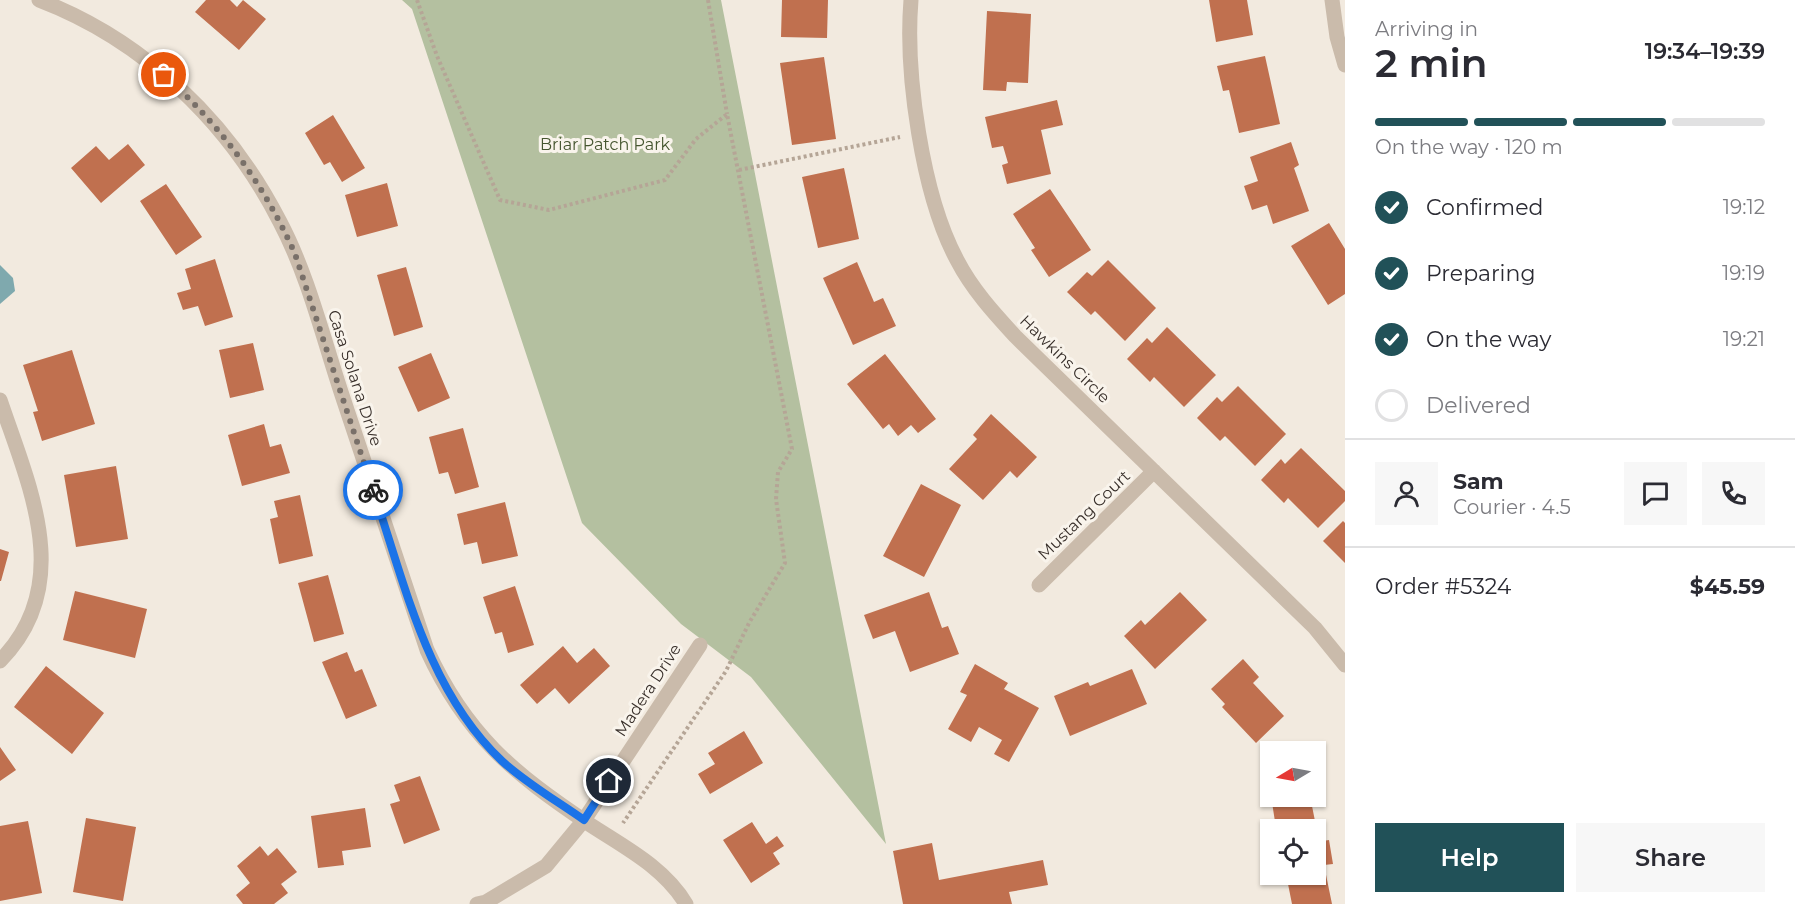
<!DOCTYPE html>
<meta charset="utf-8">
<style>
:root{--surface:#fff;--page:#f7f7f7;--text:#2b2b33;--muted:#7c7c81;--line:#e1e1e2;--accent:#215158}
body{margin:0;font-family:Montserrat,sans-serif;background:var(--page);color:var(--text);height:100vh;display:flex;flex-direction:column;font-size:22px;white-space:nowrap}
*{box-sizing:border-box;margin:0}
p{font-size:20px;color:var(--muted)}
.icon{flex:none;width:33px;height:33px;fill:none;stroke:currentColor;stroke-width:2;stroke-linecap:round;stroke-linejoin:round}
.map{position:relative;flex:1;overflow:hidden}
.panel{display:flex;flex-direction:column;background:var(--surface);width:450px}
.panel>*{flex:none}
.needle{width:39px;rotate:260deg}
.controls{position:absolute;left:1260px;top:741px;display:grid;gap:12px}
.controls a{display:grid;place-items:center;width:66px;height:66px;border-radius:0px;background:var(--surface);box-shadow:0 2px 4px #0004;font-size:30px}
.pin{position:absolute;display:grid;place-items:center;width:51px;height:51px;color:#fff;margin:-26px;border:3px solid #fff;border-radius:50%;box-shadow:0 2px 6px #0007}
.courier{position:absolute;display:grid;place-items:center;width:60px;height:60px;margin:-30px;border:4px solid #1a73e8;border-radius:50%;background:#fff;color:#222;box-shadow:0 2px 8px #0007}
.headline em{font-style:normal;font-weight:600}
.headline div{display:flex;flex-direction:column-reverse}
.headline{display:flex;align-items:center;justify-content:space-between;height:102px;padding:0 30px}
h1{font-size:39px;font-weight:600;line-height:45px}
.bar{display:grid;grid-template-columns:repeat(4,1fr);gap:9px 6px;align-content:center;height:72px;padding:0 30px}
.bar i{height:8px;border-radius:4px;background:var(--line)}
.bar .active{background:var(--accent)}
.bar p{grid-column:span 4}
.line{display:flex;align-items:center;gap:15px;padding:0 30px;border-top:2px solid var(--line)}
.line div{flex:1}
.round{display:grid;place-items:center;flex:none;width:63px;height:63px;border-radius:0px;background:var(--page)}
ol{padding:0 30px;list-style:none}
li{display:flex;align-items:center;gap:18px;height:66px}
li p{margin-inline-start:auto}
li .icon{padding:6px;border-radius:50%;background:var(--accent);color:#fff;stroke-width:4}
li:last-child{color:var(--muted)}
li i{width:33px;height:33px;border:3px solid var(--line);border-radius:50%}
.action{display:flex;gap:12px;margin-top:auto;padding:12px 30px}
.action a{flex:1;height:69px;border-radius:0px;background:var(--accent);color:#fff;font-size:24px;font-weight:600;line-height:69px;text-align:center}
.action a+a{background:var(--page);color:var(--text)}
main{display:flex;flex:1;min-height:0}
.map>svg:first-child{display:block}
</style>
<main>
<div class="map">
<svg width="1345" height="904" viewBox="0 0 1345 904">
<rect width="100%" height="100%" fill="#f2eadf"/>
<!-- green -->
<path fill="#b4c0a0" d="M402 0H721L886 844 751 677 681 624 582 523 412 9Z"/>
<!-- water -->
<path fill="#7fa9ae" d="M0 265 13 278 15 291 0 304Z"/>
<!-- building -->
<path fill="#c0704f" d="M206 0H230L237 7 243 0 266 19 239 50 195 12Z
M782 0H828L827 38 781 37Z
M1209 0H1247L1253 35 1216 42Z
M987 11 1031 14 1028 83 1007 82 1006 91 983 90Z
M1265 56 1280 124 1239 133 1229 90 1223 91 1217 66Z
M824 57 836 139 792 145 780 63Z
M1057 100 1063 125 1041 130 1051 174 1007 184 1002 165 1008 163 1003 146 992 148 985 117Z
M333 115 365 168 342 182 330 162 324 165 305 133Z
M1291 142 1299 165 1294 168 1309 211 1273 224 1267 205 1252 210 1244 186 1258 181 1250 157Z
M128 144 145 165 101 203 71 168 96 146 109 160Z
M844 168 859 239 818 248 802 177Z
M387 183 398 226 357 237 345 195Z
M166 184 202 237 176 255 140 201Z
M1050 189 1091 250 1049 277 1031 250 1035 248 1013 214Z
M1329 223 1345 249V294L1328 305 1291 246Z
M215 259 233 317 205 326 198 306 183 310 177 293 191 289 185 269Z
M1108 260 1156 308 1125 341 1095 311 1091 315 1067 292 1087 272 1092 276Z
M857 262 874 302 883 298 896 326 853 345 823 278Z
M406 267 423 327 394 336 377 275Z
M1167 327 1216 375 1184 407 1154 377 1150 382 1127 359 1147 338 1152 343Z
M253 343 264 390 230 398 219 350Z
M72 350 95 424 42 441 33 412 38 411 23 365Z
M431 353 450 398 418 412 398 367Z
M885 354 936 419 918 433 911 425 898 436 889 424 883 429 847 384Z
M1238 386 1286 434 1255 466 1225 436 1220 441 1197 418 1217 397 1222 402Z
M991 414 1037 457 1017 478 1010 471 983 500 949 469 977 439 973 435Z
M264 424 270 447 281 444 290 473 242 486 228 435Z
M463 428 479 487 455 494 448 472 439 474 429 437Z
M1301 448 1345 491V501L1318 528 1288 498 1284 503 1261 480 1281 459 1285 464Z
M116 466 128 539 76 547 64 475Z
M921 484 961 505 924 577 883 556Z
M300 495 313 556 279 564 270 519 278 517 274 501Z
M505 502 518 556 482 564 477 542 464 545 457 514Z
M1343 521 1345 523V563L1323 541Z
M0 549 9 552 1 581H0Z
M328 575 344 634 314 642 298 583Z
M515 586 534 645 508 653 502 632 495 634 483 597Z
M75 591 147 609 135 658 63 640Z
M929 592 942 628 948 626 959 654 910 672 895 631 873 639 864 615Z
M1180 592 1207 620 1155 669 1124 636 1141 620 1145 625Z
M563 646 577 663 594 648 610 666 569 704 555 688 537 704 520 685Z
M347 652 355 672 362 669 377 706 346 719 322 662Z
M1243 659 1259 677 1253 683 1284 716 1256 743 1222 707 1225 704 1211 689Z
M975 664 1008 683 1004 689 1039 708 1009 762 994 754 1002 740 979 727 971 742 948 729 967 695 960 692Z
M46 666 104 713 72 754 14 707Z
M1132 669 1147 704 1070 736 1054 696 1088 682 1090 686Z
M744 731 763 763 710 794 698 774 715 764 708 753Z
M0 747 16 770 0 781Z
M420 776 440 830 404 844 390 804 400 801 394 785Z
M1271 796H1310L1315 821 1276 828Z
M365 808 371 847 342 851 344 865 318 868 311 816Z
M86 818 136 827 123 901 73 892Z
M28 821 42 893 0 901V826Z
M752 822 766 844 777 836 784 846 773 853 780 864 751 883 723 840Z
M1329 840 1333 864 1324 865 1332 904H1292L1286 874H1316V842Z
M932 843 939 880 1043 860 1048 885 1009 892 1012 904H903L893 851Z
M260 846 268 856 277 848 297 872 281 884 288 893 274 904H243L236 895 250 883 237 866Z"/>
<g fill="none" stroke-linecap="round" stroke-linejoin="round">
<!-- path -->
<path stroke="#b5a596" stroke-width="4" stroke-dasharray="3 3" stroke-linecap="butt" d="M417 0 437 56 500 200 549 210 665 180 696 139 727 114 792 449 778 472 776 499 785 563 749 623 726 671 623 823
M708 0 727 114
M739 170 900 137"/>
<!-- minor -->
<path stroke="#cabbab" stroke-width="15" d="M39 0C144 40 229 122 280 222 309 277 324 342 344 401 371 484 399 567 427 650 466 735 513 773 589 824 624 847 664 867 686 904
M911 0C905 73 922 195 957 260 972 289 993 312 1015 336L1315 628 1345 665
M1332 0 1337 37 1345 65
M0 400C29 486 76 584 0 661
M1039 585 1154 471
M477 904 486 902 546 866 584 820 700 645"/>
</g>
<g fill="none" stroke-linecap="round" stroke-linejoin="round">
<!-- done -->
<path stroke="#797069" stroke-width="6" stroke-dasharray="0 10.8" d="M164 75C221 126 264 184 295 254L373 490"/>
<!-- route -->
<path stroke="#1a73e8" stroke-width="8" d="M373 490C405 584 427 690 502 761 526 783 557 801 584 820L609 781"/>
</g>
<g text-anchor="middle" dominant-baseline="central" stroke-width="6" stroke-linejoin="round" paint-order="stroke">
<!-- park labels -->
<g font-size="16" fill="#45552f" stroke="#f9f4ec">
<text x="605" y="144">Briar Patch Park</text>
</g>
<!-- street labels -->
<g font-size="16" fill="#382f2a" stroke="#f9f4ec">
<text transform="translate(1065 359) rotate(44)">Hawkins Circle</text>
<text transform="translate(355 378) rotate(72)">Casa Solana Drive</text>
<text transform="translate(1084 515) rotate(-44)">Mustang Court</text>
<text transform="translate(648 690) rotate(-57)">Madera Drive</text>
</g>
</g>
</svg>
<div class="controls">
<a><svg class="needle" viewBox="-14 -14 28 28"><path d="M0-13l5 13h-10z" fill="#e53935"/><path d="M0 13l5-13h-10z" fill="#7c7c81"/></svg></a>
<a><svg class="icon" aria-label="locate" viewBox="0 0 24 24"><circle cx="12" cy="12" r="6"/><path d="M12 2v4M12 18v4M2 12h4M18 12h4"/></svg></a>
</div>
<div class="pin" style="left:164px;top:75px;background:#ea580c"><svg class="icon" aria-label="bag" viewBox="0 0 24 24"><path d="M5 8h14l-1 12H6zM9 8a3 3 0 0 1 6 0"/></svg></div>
<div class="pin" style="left:609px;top:781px;background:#1f2937"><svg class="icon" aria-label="home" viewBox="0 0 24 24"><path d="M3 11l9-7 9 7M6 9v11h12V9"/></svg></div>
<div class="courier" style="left:373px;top:490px"><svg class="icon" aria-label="bike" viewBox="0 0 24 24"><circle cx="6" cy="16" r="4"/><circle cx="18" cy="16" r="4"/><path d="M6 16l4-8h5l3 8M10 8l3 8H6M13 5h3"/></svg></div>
</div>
<section class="panel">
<div class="headline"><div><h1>2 min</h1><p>Arriving in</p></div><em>19:34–19:39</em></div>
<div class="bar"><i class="active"></i><i class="active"></i><i class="active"></i><i></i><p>On the way · 120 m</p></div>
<ol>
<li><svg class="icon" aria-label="check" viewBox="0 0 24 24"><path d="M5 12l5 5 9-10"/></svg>Confirmed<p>19:12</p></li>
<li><svg class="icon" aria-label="check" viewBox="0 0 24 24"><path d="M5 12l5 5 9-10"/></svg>Preparing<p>19:19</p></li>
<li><svg class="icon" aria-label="check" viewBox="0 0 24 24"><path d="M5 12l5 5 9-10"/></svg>On the way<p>19:21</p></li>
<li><i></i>Delivered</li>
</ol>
<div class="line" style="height:108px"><a class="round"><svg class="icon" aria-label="person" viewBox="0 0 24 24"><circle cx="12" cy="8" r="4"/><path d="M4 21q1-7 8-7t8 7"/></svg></a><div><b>Sam</b><p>Courier · 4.5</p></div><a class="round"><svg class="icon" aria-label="chat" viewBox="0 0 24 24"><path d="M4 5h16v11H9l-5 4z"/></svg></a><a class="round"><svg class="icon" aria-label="phone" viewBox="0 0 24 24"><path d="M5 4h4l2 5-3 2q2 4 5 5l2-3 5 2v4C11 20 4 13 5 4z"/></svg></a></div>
<div class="line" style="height:78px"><div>Order #5324</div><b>$45.59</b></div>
<div class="action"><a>Help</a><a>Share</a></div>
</section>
</main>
